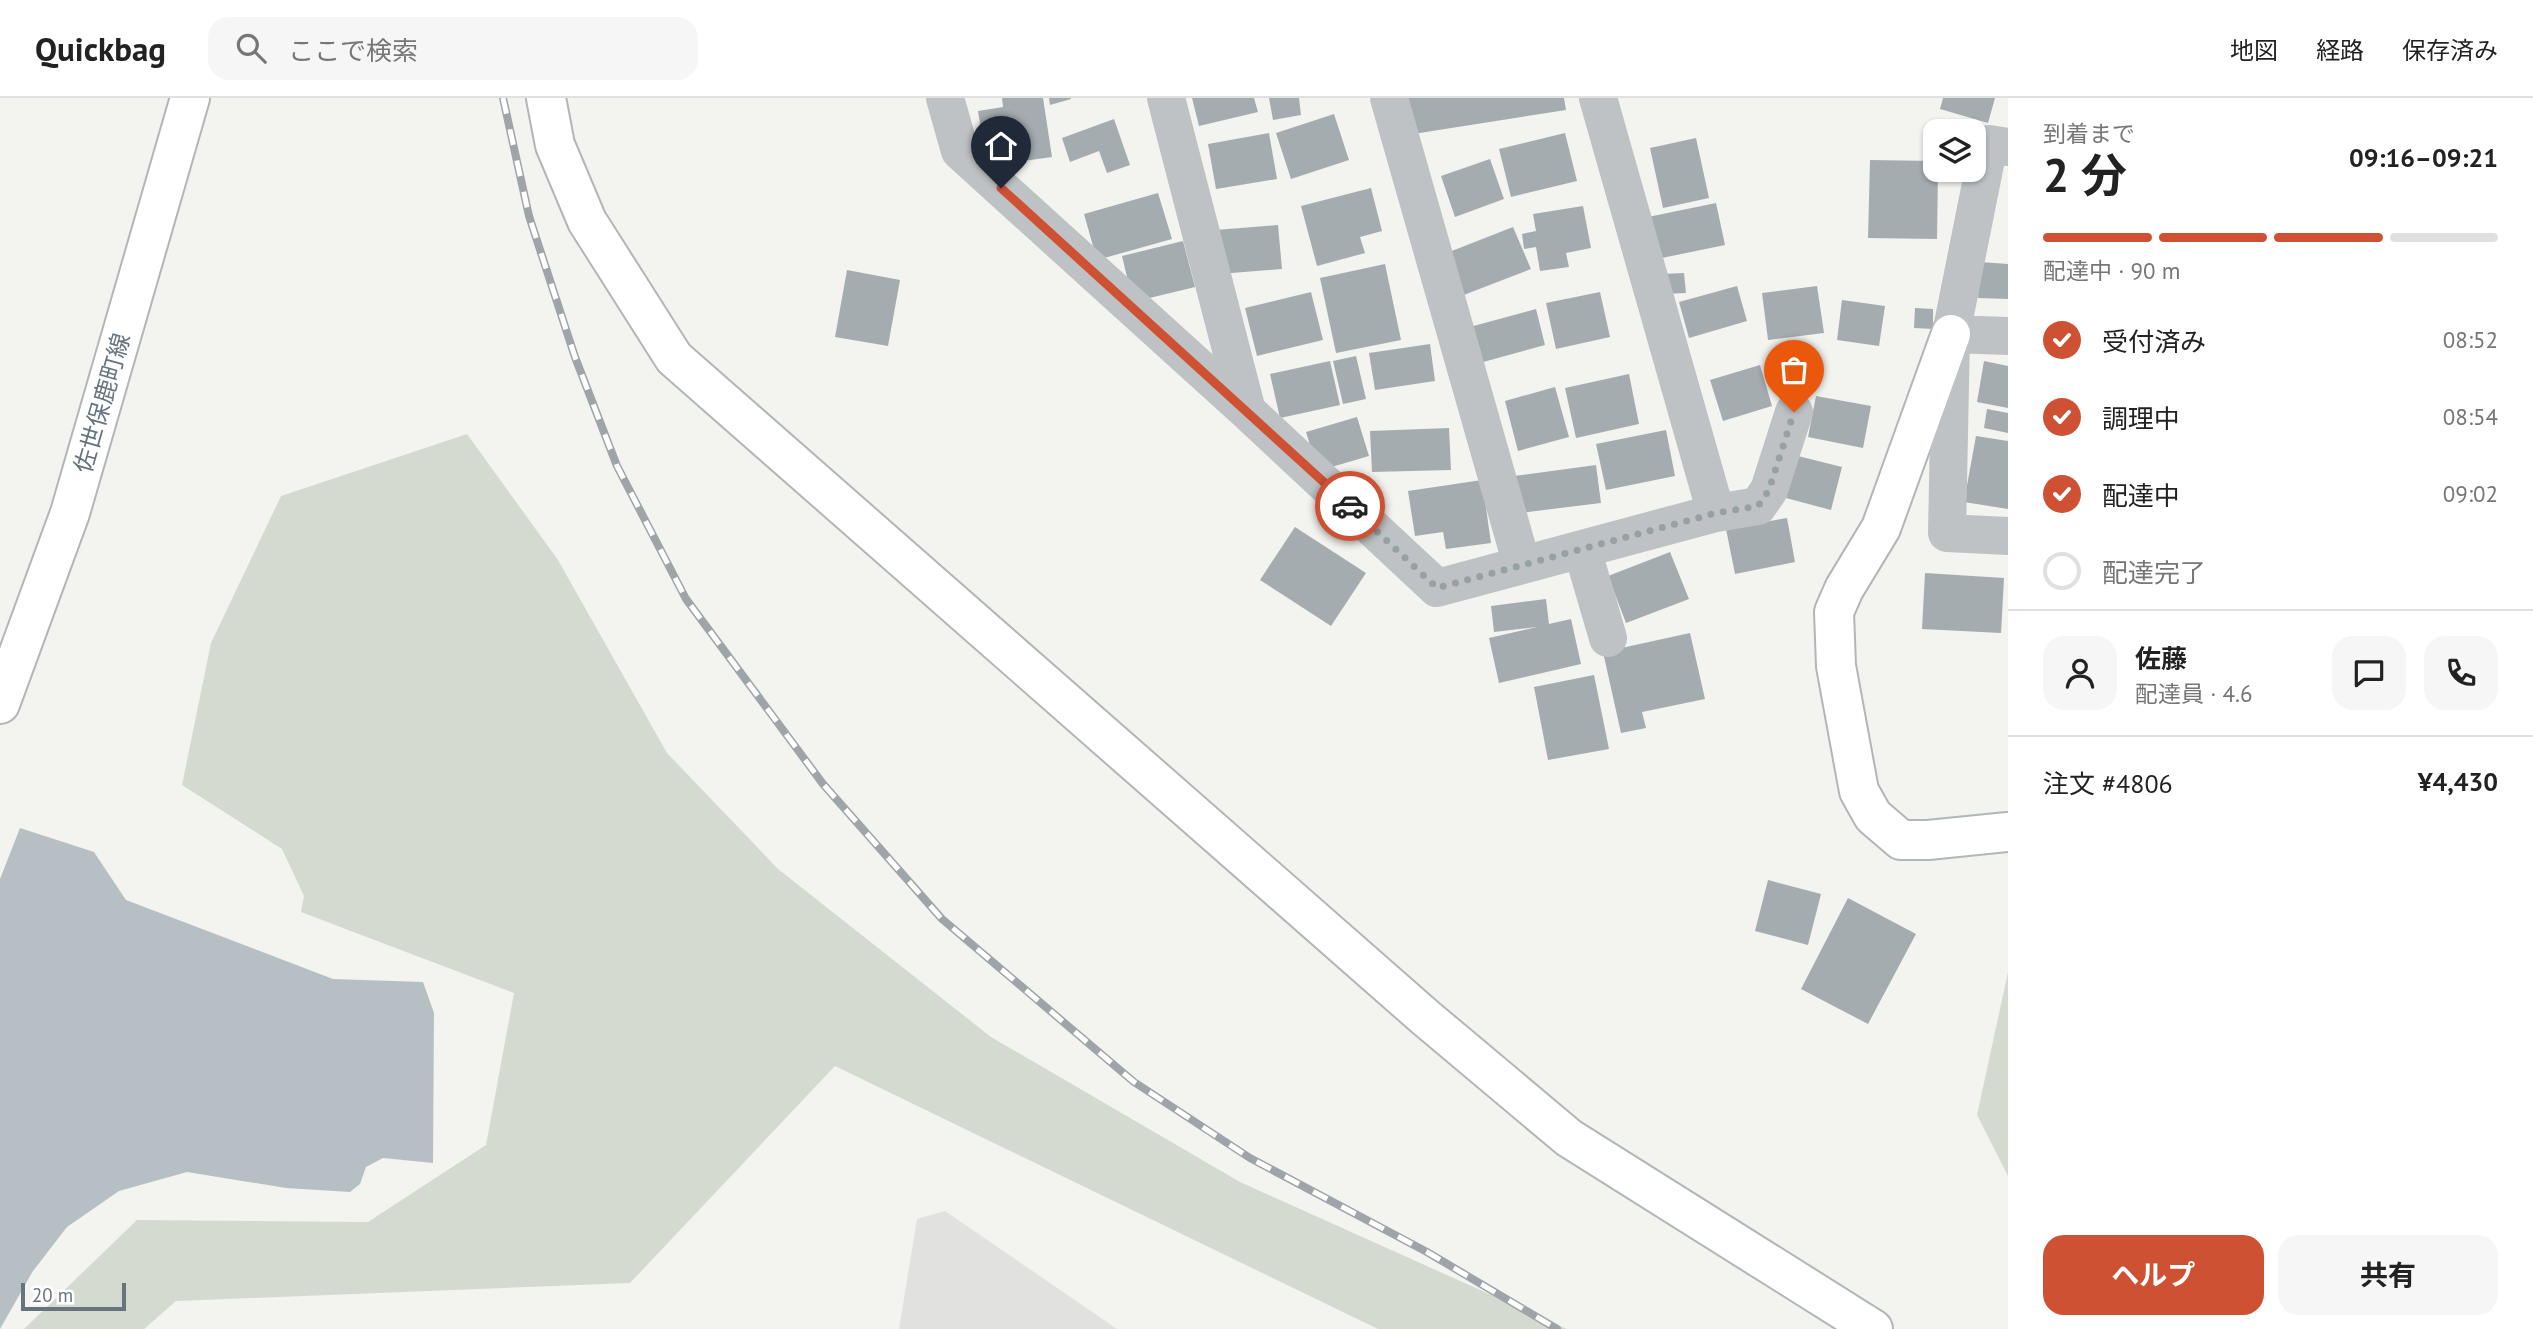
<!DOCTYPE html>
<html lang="ja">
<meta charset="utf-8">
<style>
:root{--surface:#fff;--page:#f6f6f6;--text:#222;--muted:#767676;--line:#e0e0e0;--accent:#cf5134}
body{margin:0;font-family:"PT Sans","Noto Sans JP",sans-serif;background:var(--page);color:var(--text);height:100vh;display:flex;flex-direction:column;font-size:26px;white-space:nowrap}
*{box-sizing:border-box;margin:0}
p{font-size:23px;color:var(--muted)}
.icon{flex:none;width:38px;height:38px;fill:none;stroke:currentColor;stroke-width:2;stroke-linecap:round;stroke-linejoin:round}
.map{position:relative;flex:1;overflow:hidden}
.details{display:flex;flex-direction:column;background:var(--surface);width:525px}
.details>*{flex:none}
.tools{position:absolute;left:1923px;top:21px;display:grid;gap:14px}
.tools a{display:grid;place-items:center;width:63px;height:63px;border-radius:14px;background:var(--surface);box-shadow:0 2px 5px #0004;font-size:35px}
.scale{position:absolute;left:21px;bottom:18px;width:105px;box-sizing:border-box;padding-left:7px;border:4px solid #66747d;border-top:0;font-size:19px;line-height:24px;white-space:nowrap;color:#66747d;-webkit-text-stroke:5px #fff;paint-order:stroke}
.pin{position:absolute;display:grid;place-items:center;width:60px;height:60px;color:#fff;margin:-72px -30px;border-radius:50% 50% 50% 0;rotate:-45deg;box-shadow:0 0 7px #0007}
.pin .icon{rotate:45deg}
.courier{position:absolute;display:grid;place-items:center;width:70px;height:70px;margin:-35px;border:5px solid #cf5134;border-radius:50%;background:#fff;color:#222;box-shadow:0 2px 9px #0007}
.overview em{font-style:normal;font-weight:700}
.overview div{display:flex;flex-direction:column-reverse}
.overview{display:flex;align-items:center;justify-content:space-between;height:119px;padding:0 35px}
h1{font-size:46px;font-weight:700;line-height:52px}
.bar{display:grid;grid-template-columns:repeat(4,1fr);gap:10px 7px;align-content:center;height:84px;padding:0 35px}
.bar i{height:9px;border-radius:5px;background:var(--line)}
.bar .selected{background:var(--accent)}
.bar p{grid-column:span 4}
.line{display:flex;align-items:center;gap:18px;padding:0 35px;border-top:2px solid var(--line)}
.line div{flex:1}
.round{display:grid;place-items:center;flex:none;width:74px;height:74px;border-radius:21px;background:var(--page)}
ol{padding:0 35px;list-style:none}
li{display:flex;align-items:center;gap:21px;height:77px}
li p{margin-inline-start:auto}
li .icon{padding:7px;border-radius:50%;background:var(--accent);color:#fff;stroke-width:4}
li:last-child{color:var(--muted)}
li i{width:38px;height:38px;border:4px solid var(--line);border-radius:50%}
.button{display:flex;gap:14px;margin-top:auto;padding:14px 35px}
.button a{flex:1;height:80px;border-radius:21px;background:var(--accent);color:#fff;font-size:28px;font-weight:700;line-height:80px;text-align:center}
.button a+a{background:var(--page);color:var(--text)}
header{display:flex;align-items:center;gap:42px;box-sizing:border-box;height:98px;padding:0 35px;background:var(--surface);border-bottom:2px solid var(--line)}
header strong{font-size:33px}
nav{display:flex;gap:38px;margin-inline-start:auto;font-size:24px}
.search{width:490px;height:63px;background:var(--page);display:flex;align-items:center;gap:18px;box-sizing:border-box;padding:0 24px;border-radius:21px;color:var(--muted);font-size:26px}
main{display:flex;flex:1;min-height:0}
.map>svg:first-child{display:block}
</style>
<header>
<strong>Quickbag</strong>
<div class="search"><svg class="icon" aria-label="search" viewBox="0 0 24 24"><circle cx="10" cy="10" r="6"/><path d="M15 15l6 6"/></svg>ここで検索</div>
<nav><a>地図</a><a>経路</a><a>保存済み</a></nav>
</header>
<main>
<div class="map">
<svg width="2008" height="1231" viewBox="0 0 2008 1231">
<rect width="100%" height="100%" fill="#f3f3f0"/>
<!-- built -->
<path fill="#e1e2e0" d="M945 1113 1117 1231H899L917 1121Z"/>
<!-- green -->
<path fill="#d5dad1" d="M467 336 558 462 667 655 778 771 991 939 1240 1084 1567 1231H1378L835 968 630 1185 176 1203 144 1231H24L137 1122 368 1124 486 1047 514 895 301 814 304 798 282 751 182 687 211 545 281 398Z
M2008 874V1078L1977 1017Z"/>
<!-- water -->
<path fill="#b6c0c4" d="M20 730 94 754 126 802 333 881 423 884 434 915 433 1065 383 1060 366 1069 360 1086 350 1094 286 1090 187 1074 119 1093 67 1129 33 1173 0 1231V781Z"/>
<!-- building -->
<path fill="#a5acaf" d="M1002 0H1043L1052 59 987 68 978 13 1003 9Z
M1049 0H1071V1L1050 7Z
M1192 0H1254L1258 14 1199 28Z
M1269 0H1299L1301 17 1273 22Z
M1400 0H1564L1566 12 1407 37Z
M1943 0H1995L1988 25 1940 11Z
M1334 16 1349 62 1291 81 1276 35Z
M1114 21 1130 67 1107 75 1099 53 1070 64 1062 40Z
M1269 35 1277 81 1216 91 1208 46Z
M1565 35 1577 83 1511 99 1499 51Z
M1696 40 1709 100 1663 110 1650 50Z
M1490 61 1504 101 1455 119 1441 78Z
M1870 62 1936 63V72H1938L1937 141 1868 140Z
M1371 90 1382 133 1360 139 1365 155 1317 168 1301 108Z
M1158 95 1172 141 1097 162 1084 116Z
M1716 105 1725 147 1657 161 1648 119Z
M1583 108 1591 150 1566 155 1569 169 1540 173 1536 149 1524 151 1522 136 1536 133 1533 116Z
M1278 127 1282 171 1219 176 1215 132Z
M1513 129 1531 171 1456 200 1439 158Z
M1183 143 1195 189 1133 204 1122 158Z
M1980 164 2008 166V201L1978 200Z
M1385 166 1401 242 1336 255 1320 180Z
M847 172 900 182 888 248 835 239Z
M1684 175 1686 195 1663 196 1662 176Z
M1737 188 1747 223 1689 240 1679 204Z
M1817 188 1824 235 1768 242 1762 195Z
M1311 194 1323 242 1257 258 1245 210Z
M1600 194 1610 239 1556 251 1546 205Z
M1842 202 1885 208 1879 248 1837 242Z
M1915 210 1933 211V231L1914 230Z
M1536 211 1545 247 1476 266 1466 230Z
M1430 246 1435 283 1375 292 1369 255Z
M1356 258 1366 301 1343 306 1333 263Z
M1330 263 1340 307 1280 320 1270 276Z
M1984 263 2008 268V310L1977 304Z
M1760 267 1772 308 1723 323 1710 282Z
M1629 276 1639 326 1576 340 1565 290Z
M1555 289 1569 339 1518 353 1505 303Z
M1816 298 1871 308 1863 350 1808 339Z
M1987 311 2008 315V335L1984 330Z
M1357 319 1369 358 1318 373 1306 334Z
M1449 330 1451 372 1372 374 1370 333Z
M1666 332 1675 378 1606 392 1596 346Z
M1976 338 2008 343V411L1964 404Z
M1798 358 1842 369 1831 412 1786 400Z
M1596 367 1601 405 1519 415 1514 378Z
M1482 382 1491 445 1446 451 1443 434 1415 438 1408 393Z
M1787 420 1795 464 1735 476 1726 431Z
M1295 429 1366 475 1331 528 1260 482Z
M1670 454 1689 501 1626 525 1608 478Z
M1925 475 2004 480 2001 535 1922 531Z
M1546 501 1549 526 1571 521 1581 566 1499 585 1489 540 1537 529 1494 534 1491 508Z
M1690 535 1705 601 1642 614 1646 630 1621 635 1603 554Z
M1594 577 1609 651 1548 662 1534 589Z
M1768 782 1821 796 1808 847 1755 833Z
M1848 800 1916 836 1868 926 1801 891Z"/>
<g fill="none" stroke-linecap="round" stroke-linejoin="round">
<defs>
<path id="secondary" d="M546 0 555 47 587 123 674 260 1426 920 1569 1040 1873 1231
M1951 236 1881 430 1844 491 1834 514 1836 568 1859 693 1873 718 1901 742H1928L2008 734
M0 606 70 415 190 0"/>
</defs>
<!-- secondary casing -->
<use href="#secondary" stroke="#b1b6b9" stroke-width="42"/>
<!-- street -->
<path stroke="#bfc2c4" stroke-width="38" d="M945 0 960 53 1247 313 1437 490 1716 415 1758 408 1769 392 1794 314
M1166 0 1247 313
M1389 0 1522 467
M1598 0 1716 415
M2008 49 1989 46 1951 236 1947 435 2008 438
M1951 236 2008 238
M1582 451 1608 540"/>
<!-- secondary -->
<use href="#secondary" stroke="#fff" stroke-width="38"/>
<defs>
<path id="rail" d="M503 0 529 118 575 259 617 368 686 501 823 686 942 821 1134 984 1250 1060 1427 1154 1557 1231"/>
</defs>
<!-- rail casing -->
<use href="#rail" stroke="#9ea4a8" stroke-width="8"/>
<!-- rail -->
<use href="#rail" stroke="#fff" stroke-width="5" stroke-dasharray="16" stroke-linecap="butt"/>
</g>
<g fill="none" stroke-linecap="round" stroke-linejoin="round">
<!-- done -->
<path stroke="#97a0a5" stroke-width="7" stroke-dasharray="0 12.6" d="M1350 408 1437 490 1716 415 1758 408 1769 392 1794 314"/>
<!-- route -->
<path stroke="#cf5134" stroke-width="9" d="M1001 90 1350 408"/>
</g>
<g text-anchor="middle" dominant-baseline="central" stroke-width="7" stroke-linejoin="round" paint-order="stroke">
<!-- street labels -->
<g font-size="24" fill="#66747d" stroke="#fff">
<text transform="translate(102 305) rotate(-74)">佐世保鹿町線</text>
</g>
</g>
</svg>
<div class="tools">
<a><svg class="icon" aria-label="layers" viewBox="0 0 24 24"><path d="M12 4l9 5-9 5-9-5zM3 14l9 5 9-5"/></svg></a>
</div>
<div class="scale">20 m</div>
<div class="pin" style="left:1794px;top:314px;background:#ea580c"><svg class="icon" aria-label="bag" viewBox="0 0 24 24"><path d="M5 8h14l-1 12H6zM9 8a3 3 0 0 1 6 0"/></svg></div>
<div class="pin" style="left:1001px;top:90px;background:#1f2937"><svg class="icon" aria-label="home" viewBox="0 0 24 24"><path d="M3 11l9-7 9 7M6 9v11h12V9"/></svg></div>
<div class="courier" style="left:1350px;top:408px"><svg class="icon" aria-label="car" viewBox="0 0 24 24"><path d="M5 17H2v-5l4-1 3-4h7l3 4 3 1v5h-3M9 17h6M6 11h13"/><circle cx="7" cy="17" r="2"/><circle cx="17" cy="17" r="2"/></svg></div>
</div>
<section class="details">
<div class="overview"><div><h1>2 分</h1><p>到着まで</p></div><em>09:16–09:21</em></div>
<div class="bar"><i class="selected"></i><i class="selected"></i><i class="selected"></i><i></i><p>配達中 · 90 m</p></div>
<ol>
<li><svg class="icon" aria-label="check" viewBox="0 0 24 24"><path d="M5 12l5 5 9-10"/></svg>受付済み<p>08:52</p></li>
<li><svg class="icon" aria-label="check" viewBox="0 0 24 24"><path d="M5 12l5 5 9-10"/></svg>調理中<p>08:54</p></li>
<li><svg class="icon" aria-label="check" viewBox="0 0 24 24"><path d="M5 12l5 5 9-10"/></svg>配達中<p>09:02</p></li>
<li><i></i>配達完了</li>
</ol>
<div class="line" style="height:126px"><a class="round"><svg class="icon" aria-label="person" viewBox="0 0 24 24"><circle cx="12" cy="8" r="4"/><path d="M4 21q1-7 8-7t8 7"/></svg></a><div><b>佐藤</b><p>配達員 · 4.6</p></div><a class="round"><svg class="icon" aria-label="chat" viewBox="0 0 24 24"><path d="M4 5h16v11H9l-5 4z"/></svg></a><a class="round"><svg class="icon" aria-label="phone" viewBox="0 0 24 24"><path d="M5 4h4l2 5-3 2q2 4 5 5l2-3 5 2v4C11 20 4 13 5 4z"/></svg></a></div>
<div class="line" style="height:91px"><div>注文 #4806</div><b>¥4,430</b></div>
<div class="button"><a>ヘルプ</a><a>共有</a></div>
</section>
</main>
